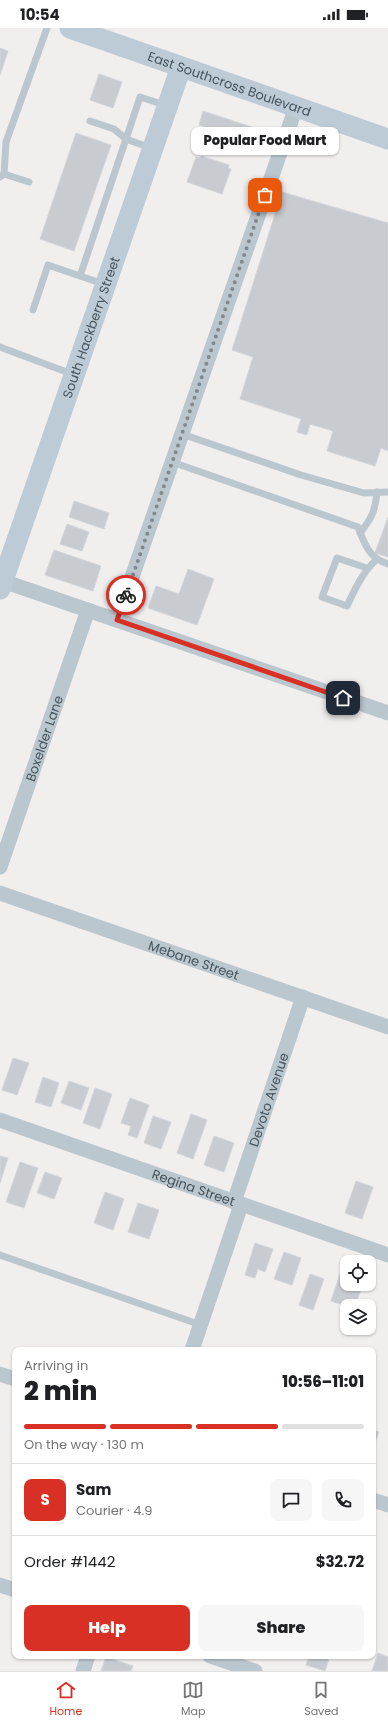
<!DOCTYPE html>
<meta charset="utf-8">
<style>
:root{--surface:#fff;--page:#f6f6f6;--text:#202124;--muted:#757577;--line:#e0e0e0;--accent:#d93025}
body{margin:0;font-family:Poppins,sans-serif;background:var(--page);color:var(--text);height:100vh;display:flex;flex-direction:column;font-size:15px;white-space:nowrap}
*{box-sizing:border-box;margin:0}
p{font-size:13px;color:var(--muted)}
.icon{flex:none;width:22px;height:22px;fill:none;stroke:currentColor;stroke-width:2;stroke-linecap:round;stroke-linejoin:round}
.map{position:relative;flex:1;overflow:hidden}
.drawer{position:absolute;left:12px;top:1319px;width:364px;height:312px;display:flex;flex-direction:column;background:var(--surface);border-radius:8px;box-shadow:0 1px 3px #0004}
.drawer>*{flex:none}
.buttons{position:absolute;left:340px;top:1227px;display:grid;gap:8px}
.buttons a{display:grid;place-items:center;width:36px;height:36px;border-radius:8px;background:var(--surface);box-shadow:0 1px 3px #0004;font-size:20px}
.pin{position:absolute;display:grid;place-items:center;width:34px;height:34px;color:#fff;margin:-17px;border-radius:8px;box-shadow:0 2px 6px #0006}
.courier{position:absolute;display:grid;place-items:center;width:40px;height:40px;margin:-20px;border:3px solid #d93025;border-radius:50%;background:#fff;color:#222;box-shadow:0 1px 5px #0007}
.bubble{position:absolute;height:28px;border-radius:8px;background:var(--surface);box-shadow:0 1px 3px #0004;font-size:13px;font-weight:800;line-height:28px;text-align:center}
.head em{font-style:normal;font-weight:800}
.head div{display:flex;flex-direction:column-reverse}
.head{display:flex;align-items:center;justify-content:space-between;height:68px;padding:0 12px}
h1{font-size:26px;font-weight:800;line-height:30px}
.bar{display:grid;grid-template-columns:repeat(4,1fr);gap:6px 4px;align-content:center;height:48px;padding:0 12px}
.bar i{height:5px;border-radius:3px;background:var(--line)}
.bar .active{background:var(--accent)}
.bar p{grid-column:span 4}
.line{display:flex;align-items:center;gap:10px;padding:0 12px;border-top:1px solid var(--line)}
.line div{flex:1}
.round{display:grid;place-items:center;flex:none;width:42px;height:42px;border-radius:8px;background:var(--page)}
.button{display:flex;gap:8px;margin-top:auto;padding:8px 12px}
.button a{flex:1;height:46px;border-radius:8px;background:var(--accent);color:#fff;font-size:16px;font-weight:800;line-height:46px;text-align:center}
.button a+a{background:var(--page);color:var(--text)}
.status{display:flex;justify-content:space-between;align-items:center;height:28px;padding:0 20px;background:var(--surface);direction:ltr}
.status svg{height:11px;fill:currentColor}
.tabs{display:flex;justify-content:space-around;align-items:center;height:56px;border-top:1px solid var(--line);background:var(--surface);font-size:11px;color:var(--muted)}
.tabs a{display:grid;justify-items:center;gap:2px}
.tabs .active{color:var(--accent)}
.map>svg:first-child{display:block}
</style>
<div class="status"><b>10:54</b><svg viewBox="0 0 49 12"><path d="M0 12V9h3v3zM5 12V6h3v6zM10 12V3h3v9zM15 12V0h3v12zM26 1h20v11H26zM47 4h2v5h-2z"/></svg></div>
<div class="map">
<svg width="388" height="1643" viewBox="0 0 388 1643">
<rect width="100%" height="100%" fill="#f1eeee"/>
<!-- building -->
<path fill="#c8ccd1" stroke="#d2d5da" d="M0 20 8 23 0 47Z
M99 46 122 54 113 80 90 72Z
M203 83 261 102 257 115 199 97Z
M76 105 111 117 74 223 40 211Z
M201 128 229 137 228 140 231 141 222 166 187 154 196 129 200 130Z
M282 164 388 195V423L381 420 375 438 327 423 333 403 310 396 307 407 297 404 301 391 240 371 253 329 232 322Z
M74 473 109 485 104 501 69 489Z
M388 489V529L375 525Z
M67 496 89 504 82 523 60 516Z
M54 522 101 538 93 563 45 547Z
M188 541 214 551 197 597 148 580 156 558 179 566Z
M13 1030 29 1035 17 1067 2 1062Z
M43 1049 59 1055 51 1079 35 1074Z
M69 1053 89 1060 81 1082 61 1075Z
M95 1060 112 1066 100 1101 83 1095Z
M130 1070 149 1077 137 1110 128 1107 131 1098 121 1095Z
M191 1086 207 1092 193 1131 177 1125Z
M153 1088 171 1094 161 1121 144 1115Z
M214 1108 234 1115 224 1144 204 1137Z
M0 1128 8 1130 0 1155Z
M20 1134 38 1140 24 1180 6 1174Z
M45 1144 62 1150 54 1171 37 1165Z
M356 1153 373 1159 362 1191 345 1185Z
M105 1164 124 1171 113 1202 94 1195Z
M138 1175 159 1182 149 1211 128 1204Z
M255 1215 273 1221 265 1244 258 1241 255 1250 245 1247Z
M284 1224 301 1230 292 1257 274 1251Z
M341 1243 347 1245V1256H363L356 1275 348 1272 346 1278 331 1273Z
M310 1246 324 1251 313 1282 299 1277Z
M373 1402 379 1404 373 1420Z
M378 1625 388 1629V1643H372Z
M309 1628H330L325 1643 306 1637Z
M106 1629 133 1638 131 1643H101Z"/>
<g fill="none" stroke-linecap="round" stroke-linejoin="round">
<!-- service -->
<path stroke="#bbc7ce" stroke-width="7" d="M90 93 114 101 126 111 80 248 104 256
M151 120 126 111 140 69 165 77
M4 146 29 154
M0 149 4 146 6 114 47 0
M33 282 48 237 80 248
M0 319 72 346
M182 406 301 447 364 465 388 464
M172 434 358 499C365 517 369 530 388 536
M360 505C372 490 375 483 377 464
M367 540 337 530 322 569 347 578C355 561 362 545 376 532
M0 1227 201 1297"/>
<!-- minor -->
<g stroke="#bbc7ce" stroke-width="15">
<path d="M0 552 388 685"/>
<path d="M117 592 296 79"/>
<path id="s1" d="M0 839 88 582"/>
<path id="s2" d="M0 865 388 999"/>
<path id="s3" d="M0 1092 388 1227"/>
<path id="s4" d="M234 1174 303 969"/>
<path d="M192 1322 241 1177"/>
<path d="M0 1346 15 1351"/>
<path d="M373 1472 388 1477"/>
<path d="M0 1557 15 1562"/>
<path d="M210 1628 255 1643"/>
<path d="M83 1643 88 1628"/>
</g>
<!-- secondary -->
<g stroke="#bdcbd7" stroke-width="21">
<path id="s5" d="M70 0 388 111"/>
<path id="s6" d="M0 561 181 39"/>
</g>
</g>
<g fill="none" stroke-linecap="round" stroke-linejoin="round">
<!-- done -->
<path stroke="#818990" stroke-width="4" stroke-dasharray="0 7.2" d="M126 567 265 167"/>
<!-- route -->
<path stroke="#d93025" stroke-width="5" d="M126 567 117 592 343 670"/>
</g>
<g text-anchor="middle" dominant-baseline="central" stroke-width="4" stroke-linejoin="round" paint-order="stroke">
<!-- street labels -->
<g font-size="13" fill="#45535d" stroke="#fff">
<text stroke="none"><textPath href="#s5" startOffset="169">East Southcross Boulevard</textPath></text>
<text stroke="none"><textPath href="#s6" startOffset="277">South Hackberry Street</textPath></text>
<text stroke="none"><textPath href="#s1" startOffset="136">Boxelder Lane</textPath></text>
<text stroke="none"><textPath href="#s2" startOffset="205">Mebane Street</textPath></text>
<text stroke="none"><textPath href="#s4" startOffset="108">Devoto Avenue</textPath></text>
<text stroke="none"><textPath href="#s3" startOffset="205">Regina Street</textPath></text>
</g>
</g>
</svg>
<div class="buttons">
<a><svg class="icon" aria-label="locate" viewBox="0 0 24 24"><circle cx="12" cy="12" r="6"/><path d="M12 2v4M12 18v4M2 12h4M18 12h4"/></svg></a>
<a><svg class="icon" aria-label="layers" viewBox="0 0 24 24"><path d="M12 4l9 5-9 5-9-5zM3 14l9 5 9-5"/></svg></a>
</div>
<div class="pin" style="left:265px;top:167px;background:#ea580c"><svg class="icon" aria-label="bag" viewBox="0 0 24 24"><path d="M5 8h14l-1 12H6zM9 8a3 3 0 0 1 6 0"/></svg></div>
<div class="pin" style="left:343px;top:670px;background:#1f2937"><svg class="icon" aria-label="home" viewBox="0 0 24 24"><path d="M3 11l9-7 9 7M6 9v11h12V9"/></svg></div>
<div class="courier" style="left:126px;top:567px"><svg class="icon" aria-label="bike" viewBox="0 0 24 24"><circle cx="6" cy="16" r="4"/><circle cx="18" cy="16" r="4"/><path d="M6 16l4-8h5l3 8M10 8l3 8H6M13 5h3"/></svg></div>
<div class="bubble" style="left:191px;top:99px;width:148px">Popular Food Mart</div>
<section class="drawer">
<div class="head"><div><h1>2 min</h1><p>Arriving in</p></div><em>10:56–11:01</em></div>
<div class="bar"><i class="active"></i><i class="active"></i><i class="active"></i><i></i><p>On the way · 130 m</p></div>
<div class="line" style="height:72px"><b class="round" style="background:var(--accent);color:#fff">S</b><div><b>Sam</b><p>Courier · 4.9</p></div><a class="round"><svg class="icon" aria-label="chat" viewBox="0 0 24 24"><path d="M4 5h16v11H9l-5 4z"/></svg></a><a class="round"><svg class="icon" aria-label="phone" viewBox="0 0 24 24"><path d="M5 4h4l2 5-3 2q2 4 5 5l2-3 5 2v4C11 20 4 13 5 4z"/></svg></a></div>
<div class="line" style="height:52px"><div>Order #1442</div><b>$32.72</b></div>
<div class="button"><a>Help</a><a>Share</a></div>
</section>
</div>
<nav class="tabs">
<a class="active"><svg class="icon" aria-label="home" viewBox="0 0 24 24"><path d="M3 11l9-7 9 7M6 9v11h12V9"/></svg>Home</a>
<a><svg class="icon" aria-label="map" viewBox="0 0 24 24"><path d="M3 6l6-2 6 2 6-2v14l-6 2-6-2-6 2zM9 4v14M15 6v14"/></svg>Map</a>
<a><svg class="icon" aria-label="saved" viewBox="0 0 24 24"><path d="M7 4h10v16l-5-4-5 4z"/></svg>Saved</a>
</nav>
